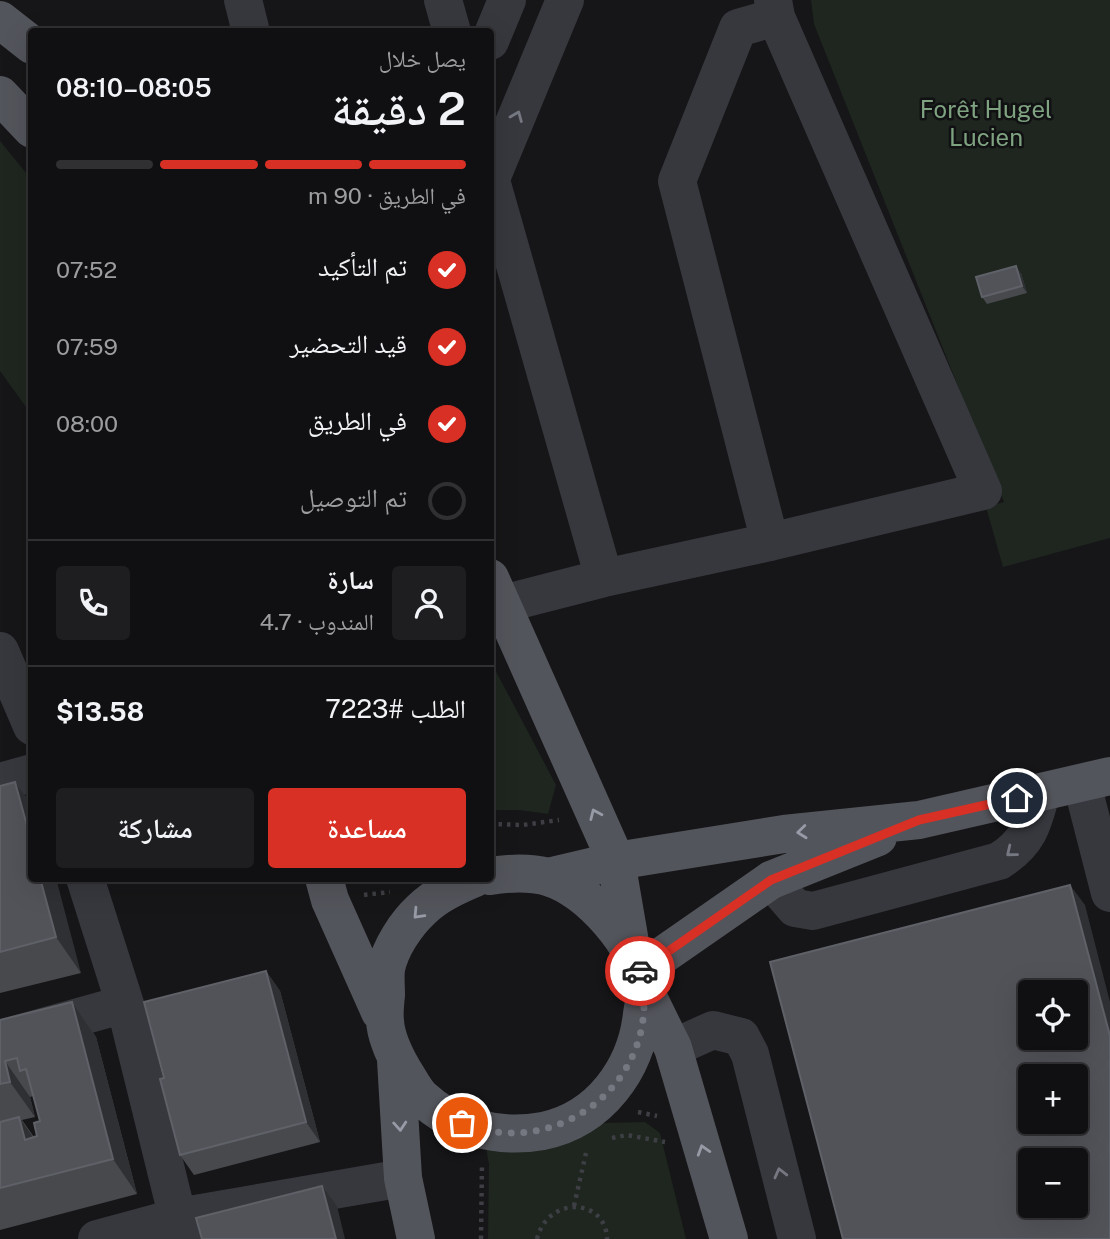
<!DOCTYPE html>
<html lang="ar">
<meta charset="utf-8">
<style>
:root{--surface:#101012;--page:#1e1e20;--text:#f1f3f6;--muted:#9c9d9f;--line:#303032;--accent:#d93025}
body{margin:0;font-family:"Public Sans","Noto Naskh Arabic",sans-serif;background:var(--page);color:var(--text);direction:rtl;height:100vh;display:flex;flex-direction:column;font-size:26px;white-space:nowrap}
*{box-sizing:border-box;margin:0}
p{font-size:23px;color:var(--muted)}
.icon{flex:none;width:38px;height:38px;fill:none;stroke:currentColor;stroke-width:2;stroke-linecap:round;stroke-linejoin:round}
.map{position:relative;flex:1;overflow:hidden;direction:ltr}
.details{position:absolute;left:28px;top:28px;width:466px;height:854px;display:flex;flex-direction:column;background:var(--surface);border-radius:7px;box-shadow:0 7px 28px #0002,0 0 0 2px var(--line);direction:rtl}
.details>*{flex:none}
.controls{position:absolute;left:1018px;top:980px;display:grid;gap:14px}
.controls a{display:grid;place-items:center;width:70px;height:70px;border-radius:7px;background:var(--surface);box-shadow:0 7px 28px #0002,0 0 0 2px var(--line);font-size:35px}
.pin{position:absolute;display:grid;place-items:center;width:60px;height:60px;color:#fff;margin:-30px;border:4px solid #fff;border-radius:50%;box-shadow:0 2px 7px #0007}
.courier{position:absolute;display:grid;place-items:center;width:70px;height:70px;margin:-35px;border:5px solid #d93025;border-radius:50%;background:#fff;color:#222;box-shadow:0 2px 9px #0007}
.overview em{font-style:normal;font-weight:600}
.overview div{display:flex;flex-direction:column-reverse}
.overview{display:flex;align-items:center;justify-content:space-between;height:119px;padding:0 28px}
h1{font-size:46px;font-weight:600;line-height:52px}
.bar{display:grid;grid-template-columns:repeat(4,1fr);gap:10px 7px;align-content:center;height:84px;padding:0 28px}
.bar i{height:9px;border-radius:5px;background:var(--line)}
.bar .current{background:var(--accent)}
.bar p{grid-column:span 4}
.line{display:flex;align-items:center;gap:18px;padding:0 28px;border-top:2px solid var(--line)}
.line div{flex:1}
.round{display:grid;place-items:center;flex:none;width:74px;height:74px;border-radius:7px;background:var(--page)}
ol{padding:0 28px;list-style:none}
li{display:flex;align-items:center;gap:21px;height:77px}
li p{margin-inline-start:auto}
li .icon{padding:7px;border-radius:50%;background:var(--accent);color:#fff;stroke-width:4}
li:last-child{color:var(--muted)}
li i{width:38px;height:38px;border:4px solid var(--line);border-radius:50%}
.cta{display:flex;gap:14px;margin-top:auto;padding:14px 28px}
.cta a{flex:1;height:80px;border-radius:7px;background:var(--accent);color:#fff;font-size:28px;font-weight:600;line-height:80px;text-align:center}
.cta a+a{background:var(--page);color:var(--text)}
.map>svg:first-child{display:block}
</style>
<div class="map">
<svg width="1110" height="1239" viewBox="0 0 1110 1239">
<rect width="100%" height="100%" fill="#161618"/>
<!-- green -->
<path fill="#1e261f" d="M811 0H1110V538L1003 567 986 507 1004 502 814 24Z
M0 141 31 179V414L0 371Z
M490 660 556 785 548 814 519 810H490Z
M645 1122 660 1133 686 1239H488L489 1164 486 1148 605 1123Z"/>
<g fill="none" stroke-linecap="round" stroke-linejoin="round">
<!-- path -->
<path stroke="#3d3f44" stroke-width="4.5" stroke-dasharray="3.5 5" stroke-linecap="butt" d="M490 824 523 825 559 820
M364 895 390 892
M638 1112 657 1116
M612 1138 627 1135 665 1142
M574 1206 586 1153
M481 1239 482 1163
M537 1239C548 1195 606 1198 607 1239"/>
<!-- minor -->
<path stroke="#37383d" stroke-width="38" d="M243 0 250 28
M443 0 452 32
M490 41 507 0
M490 177 604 578
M490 181 565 0
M770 542 677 181 738 28 776 17
M503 604 604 578 770 542 983 491 776 17 773 0
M0 651 32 726
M0 782 32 773
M1082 784 1110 893
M85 878 125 1004 183 1239
M771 880 795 908 813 911 999 861C1028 843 1033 825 1041 793
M0 1039 125 1004
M673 1048 713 1030 741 1037 750 1054 797 1239
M97 1239 178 1217 403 1178"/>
<!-- major -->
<path stroke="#53555c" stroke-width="38" d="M0 20 32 45
M0 95 32 129
M490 578 616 861 631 948
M548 877 616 861 784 834 919 820 1110 776
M324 878 330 900 380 1012
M475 878C456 886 436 895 421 910 406 924 390 948 386 969 385 977 386 987 386 995 385 1004 384 1013 385 1021 386 1038 395 1056 403 1070 409 1079 414 1090 421 1097 454 1128 499 1139 543 1131 600 1119 636 1069 642 1014 643 1006 646 996 645 988 637 945 590 890 548 877 529 872 509 873 490 876
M640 971 771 880 878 837
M645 991 673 1048 729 1239
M396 1060 403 1178 416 1239"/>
</g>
<!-- wall -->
<path fill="#47494d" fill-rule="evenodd" d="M1021 273 1027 293 987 304 982 297Z
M15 782 32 805V878L81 973 0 993V952Z
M266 971 280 991 320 1142 194 1175 180 1155 164 1078Z
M72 1002 96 1037 137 1194 0 1230V1020ZM33 1096 40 1121 37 1136 34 1137 22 1120 35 1117 30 1097Z"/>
<!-- shaded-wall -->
<path fill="#2f3033" d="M1016 266 1021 273 1027 293 1022 286Z
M15 782 32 805V844Z
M40 878H56L81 973 56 937Z
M1070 885 1085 905 1110 1002V1036Z
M266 971 280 991 320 1142 306 1122Z
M72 1002 96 1037 137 1194 113 1159Z
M5 1061 30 1097 35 1117 10 1082Z
M19 1117 44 1153 25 1140Z
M322 1186 337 1206 345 1239H336Z"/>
<!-- building -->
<path fill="#525359" stroke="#5f6168" stroke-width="2" fill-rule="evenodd" d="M1016 266 1022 286 982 297 976 277Z
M15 782 32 844V878H40L56 937 0 952V786Z
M1070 885 1110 1036V1239H843L770 962ZM1031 992H1076V1038H1031ZM1031 1076H1076V1122H1031ZM1031 1160H1076V1206H1031Z
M266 971 306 1122 180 1155 160 1079 164 1078 144 1002Z
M72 1002 113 1159 0 1188V1122L19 1117 25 1140 37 1136 34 1123 40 1121 26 1069 20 1071 17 1058 5 1061 10 1082 0 1084V1020Z
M322 1186 336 1239H202L196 1218Z"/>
<!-- one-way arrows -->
<defs><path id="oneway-chevron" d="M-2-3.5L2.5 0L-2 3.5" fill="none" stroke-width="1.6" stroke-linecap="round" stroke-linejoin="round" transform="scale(1.75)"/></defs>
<g stroke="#757881">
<use href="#oneway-chevron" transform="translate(517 116) rotate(-68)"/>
<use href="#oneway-chevron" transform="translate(1011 852) rotate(141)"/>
<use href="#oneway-chevron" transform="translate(780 1173) rotate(-104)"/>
</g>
<g stroke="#979ba6">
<use href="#oneway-chevron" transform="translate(595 814) rotate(-114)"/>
<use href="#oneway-chevron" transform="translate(802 832) rotate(174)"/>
<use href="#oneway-chevron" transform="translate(418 914) rotate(133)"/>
<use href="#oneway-chevron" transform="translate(400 1126) rotate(86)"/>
<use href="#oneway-chevron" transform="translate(703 1150) rotate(-107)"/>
</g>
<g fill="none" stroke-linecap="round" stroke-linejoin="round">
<!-- done -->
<path stroke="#757880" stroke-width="7" stroke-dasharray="0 12.6" d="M462 1123C561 1163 666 1076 640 971"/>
<!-- route -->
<path stroke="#d93025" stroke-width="9" d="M640 971 771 880 919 820 1017 798"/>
</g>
<g text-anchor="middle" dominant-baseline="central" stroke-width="5" stroke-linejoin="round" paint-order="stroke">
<!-- park labels -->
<g font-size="24" fill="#7fa381" stroke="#111113">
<text x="986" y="109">Forêt Hugel<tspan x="986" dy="28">Lucien</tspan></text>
</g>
</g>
</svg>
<div class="controls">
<a><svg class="icon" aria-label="locate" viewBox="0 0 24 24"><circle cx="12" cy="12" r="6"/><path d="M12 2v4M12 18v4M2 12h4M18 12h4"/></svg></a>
<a>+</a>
<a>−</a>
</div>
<div class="pin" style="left:462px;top:1123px;background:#ea580c"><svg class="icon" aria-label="bag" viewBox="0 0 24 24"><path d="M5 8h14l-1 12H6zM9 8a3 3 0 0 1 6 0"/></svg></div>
<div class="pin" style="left:1017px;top:798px;background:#1f2937"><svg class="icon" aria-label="home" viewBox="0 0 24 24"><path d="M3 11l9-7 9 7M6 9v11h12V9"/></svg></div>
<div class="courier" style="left:640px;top:971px"><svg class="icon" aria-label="car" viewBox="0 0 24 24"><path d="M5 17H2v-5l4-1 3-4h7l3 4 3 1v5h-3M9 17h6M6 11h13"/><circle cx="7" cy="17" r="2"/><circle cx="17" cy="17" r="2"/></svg></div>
<section class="details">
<div class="overview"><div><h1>2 دقيقة</h1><p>يصل خلال</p></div><em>08:05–08:10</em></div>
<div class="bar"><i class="current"></i><i class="current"></i><i class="current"></i><i></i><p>في الطريق · 90 m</p></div>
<ol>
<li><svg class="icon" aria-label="check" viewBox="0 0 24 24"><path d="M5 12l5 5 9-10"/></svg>تم التأكيد<p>07:52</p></li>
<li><svg class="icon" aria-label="check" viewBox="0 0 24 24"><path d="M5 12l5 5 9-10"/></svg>قيد التحضير<p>07:59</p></li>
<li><svg class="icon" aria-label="check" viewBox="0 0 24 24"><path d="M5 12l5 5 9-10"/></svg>في الطريق<p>08:00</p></li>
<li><i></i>تم التوصيل</li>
</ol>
<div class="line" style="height:126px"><a class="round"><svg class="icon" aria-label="person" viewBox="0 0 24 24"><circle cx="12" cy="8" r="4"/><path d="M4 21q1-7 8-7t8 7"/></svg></a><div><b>سارة</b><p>المندوب · 4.7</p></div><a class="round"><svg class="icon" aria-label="phone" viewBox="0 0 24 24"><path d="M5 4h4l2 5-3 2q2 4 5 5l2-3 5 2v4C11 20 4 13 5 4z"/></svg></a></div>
<div class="line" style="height:91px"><div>الطلب #7223</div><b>$13.58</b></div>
<div class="cta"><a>مساعدة</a><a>مشاركة</a></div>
</section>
</div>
